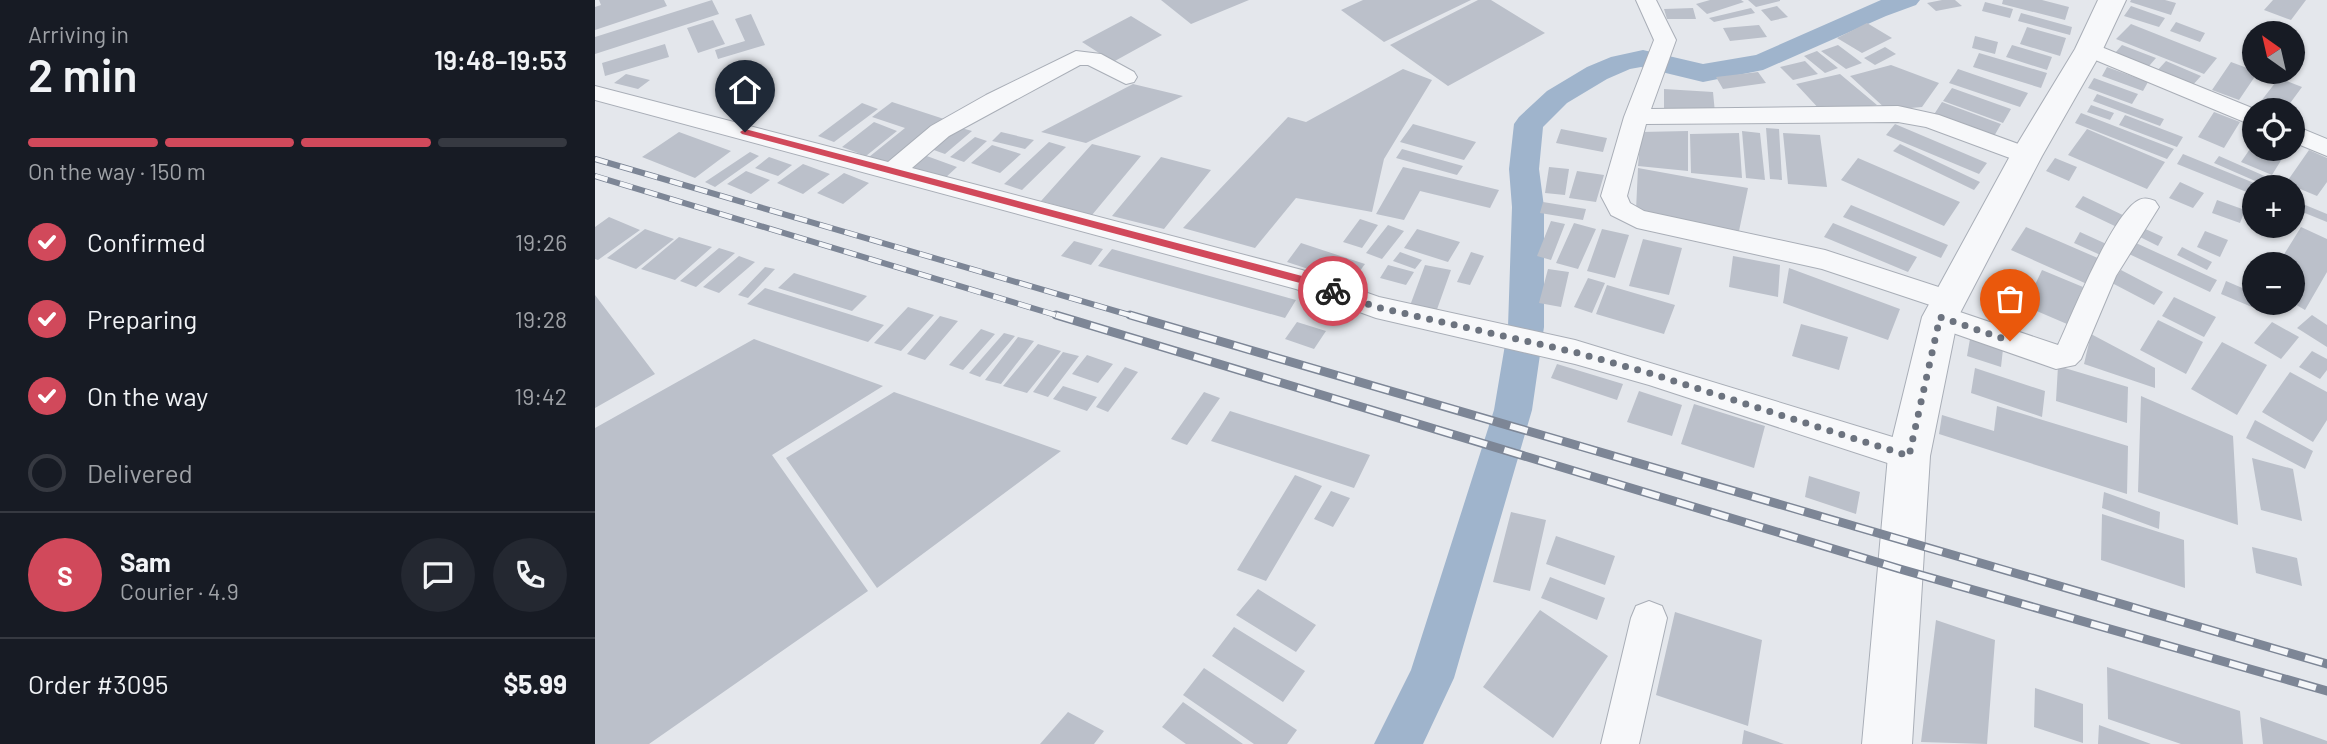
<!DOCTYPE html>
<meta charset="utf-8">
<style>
:root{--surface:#171b24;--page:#242831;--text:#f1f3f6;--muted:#9ea1a6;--line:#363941;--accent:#d1495b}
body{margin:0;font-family:Barlow,sans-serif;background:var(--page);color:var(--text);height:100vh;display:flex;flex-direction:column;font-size:26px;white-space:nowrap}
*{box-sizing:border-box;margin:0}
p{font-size:23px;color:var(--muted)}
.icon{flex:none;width:38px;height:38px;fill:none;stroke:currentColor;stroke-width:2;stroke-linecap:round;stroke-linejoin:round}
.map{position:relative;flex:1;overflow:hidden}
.sheet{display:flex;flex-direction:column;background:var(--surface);width:595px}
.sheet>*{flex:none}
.needle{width:46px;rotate:326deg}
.fabs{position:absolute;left:1647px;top:21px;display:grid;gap:14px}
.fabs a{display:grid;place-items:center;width:63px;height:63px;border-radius:50%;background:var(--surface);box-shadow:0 2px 5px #0004;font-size:35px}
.pin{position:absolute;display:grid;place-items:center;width:60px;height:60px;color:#fff;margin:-72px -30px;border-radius:50% 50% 50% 0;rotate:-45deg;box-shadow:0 0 7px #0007}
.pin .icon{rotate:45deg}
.courier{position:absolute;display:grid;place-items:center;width:70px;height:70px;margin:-35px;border:5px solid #d1495b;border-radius:50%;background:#fff;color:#222;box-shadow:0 2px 9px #0007}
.summary em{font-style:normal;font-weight:600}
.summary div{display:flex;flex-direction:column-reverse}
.summary{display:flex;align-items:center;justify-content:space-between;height:119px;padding:0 28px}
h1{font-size:46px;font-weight:600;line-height:52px}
.bar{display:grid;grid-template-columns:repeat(4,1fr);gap:10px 7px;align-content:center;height:84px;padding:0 28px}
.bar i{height:9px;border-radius:5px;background:var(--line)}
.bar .active{background:var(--accent)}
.bar p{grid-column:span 4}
.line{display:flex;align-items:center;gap:18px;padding:0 28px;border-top:2px solid var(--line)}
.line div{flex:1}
.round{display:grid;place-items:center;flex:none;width:74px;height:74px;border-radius:37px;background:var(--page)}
ol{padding:0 28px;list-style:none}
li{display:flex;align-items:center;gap:21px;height:77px}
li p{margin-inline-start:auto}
li .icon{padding:7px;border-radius:50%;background:var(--accent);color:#fff;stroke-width:4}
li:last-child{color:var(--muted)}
li i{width:38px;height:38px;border:4px solid var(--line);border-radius:50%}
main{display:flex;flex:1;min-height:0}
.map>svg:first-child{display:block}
</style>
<main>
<section class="sheet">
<div class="summary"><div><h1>2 min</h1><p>Arriving in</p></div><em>19:48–19:53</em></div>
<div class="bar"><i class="active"></i><i class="active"></i><i class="active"></i><i></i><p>On the way · 150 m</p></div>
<ol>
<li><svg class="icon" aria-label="check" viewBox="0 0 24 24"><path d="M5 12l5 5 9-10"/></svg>Confirmed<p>19:26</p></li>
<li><svg class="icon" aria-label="check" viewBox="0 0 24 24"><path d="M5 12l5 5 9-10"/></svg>Preparing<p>19:28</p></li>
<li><svg class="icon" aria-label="check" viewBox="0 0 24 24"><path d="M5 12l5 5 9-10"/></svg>On the way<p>19:42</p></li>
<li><i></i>Delivered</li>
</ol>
<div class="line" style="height:126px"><b class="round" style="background:var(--accent);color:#fff">S</b><div><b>Sam</b><p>Courier · 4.9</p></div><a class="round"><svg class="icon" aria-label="chat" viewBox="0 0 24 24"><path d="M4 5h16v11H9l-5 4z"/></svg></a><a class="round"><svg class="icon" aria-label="phone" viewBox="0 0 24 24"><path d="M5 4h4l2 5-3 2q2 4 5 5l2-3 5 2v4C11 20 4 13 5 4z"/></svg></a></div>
<div class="line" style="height:91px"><div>Order #3095</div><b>$5.99</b></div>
</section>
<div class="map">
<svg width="1732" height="744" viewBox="0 0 1732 744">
<rect width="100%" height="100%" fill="#e4e7ec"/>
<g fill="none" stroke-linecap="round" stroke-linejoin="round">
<!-- canal -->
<path fill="#9fb4cc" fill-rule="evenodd" d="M1286 0H1325L1321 5 1291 16 1168 70 1108 82 1046 67 1035 69 1012 79 972 103 948 127 944 169 949 207V327L937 410 859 678 828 744H779L816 670 899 410 913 327 917 207 914 169 919 124 924 117 952 91 992 67 1016 57 1048 50 1108 64 1161 55Z"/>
</g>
<!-- building -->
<path fill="#bbc0ca" d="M4 0H69L72 6 0 30V7L6 5Z
M117 0 124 14 0 54V37Z
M566 0H654L596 24Z
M768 0H876L789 42 746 10Z
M883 0H896L950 33 853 86 795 45Z
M1115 0H1146L1149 2 1112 14 1101 4Z
M1153 0H1185V1L1161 7Z
M1347 0H1360L1367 6 1341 11 1332 3Z
M1408 0H1447L1474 7 1470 20 1407 4Z
M1536 0H1570L1581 3 1576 15 1535 2Z
M1678 0H1711L1696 20 1669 10Z
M1390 2 1418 9 1415 18 1387 11Z
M1182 6 1193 17 1176 21 1166 10Z
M1536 6 1570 18 1564 27 1529 16Z
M1098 8 1101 19H1072L1069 9Z
M1156 8 1160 13 1119 22 1114 18Z
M1426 13 1477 27 1475 35 1423 21Z
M156 14 170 45 123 59 120 50 150 41 140 19Z
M536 16 567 35 518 62 487 42Z
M118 20 130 44 103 53 92 28Z
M1581 22 1610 33 1605 42 1575 31Z
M1272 23 1297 38 1267 53 1242 38Z
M1536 24 1622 58 1609 74 1521 39Z
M1164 25 1172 37 1135 41 1128 28Z
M1432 27 1471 38 1465 56 1425 44Z
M1380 36 1403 42 1400 54 1377 48Z
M70 44 74 57 10 76 7 63Z
M1243 45 1267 63 1251 69 1226 51Z
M1417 45 1457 57 1452 70 1411 57Z
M1527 45 1561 58 1554 66 1520 53Z
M1290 47 1301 54 1280 65 1269 58Z
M1222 51 1243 68 1230 73 1209 56Z
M1384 53 1452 73 1446 88 1378 67Z
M1210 61 1223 74 1198 80 1185 67Z
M1571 61 1606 76 1596 87 1561 72Z
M1636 62 1663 72 1644 100 1617 90Z
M1296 65 1344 83 1327 107 1292 110 1255 76Z
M1512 67 1553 82 1548 91 1507 76Z
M808 69 837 80 789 159 777 212 701 198 660 248 588 228 693 117 711 122Z
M1363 69 1433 93 1425 107 1354 83Z
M1163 72 1171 83 1128 89 1121 77Z
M31 74 55 80 43 89 19 83Z
M1245 74 1282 105 1227 112 1201 84Z
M1499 78 1543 94 1537 104 1493 88Z
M1684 78 1707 87 1690 110H1659Z
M538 84 588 96 491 143 446 132Z
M1357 88 1416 109 1408 123 1348 101Z
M1069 89 1118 92 1120 113 1069 109Z
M1502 94 1569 119 1565 126 1498 101Z
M297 102 349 119 294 164 274 157 310 128 277 117Z
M1347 102 1406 124 1398 138 1338 116Z
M267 103 283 109 239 142 223 136Z
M1496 105 1519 113 1515 120 1492 112Z
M1619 112 1645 122 1629 148 1603 137Z
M1486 113 1579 149 1572 159 1480 123Z
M1530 115 1588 137 1582 147 1524 125Z
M279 122 302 131 271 156 247 147Z
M818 124 881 142 869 160 805 142Z
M1300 124 1392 163 1384 174 1291 135Z
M363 127 377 131 350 154 336 149Z
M1171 128 1184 129 1187 180 1175 179Z
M966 129 1012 138 1008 152 961 143Z
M1492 129 1570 162 1552 189 1473 155Z
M1093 131V171L1043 166 1046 132Z
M1147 131 1165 133 1170 180 1151 178Z
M84 132 136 151 100 178 47 157Z
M406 132 439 140 430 149 397 141Z
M1144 133 1147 178 1096 173 1095 134Z
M1188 133 1225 135 1232 187 1193 184Z
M380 137 392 141 369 162 355 157Z
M454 142 471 147 427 190 409 184Z
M1659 143V149H1693L1677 175 1646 162Z
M497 144 546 156 497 215 446 201Z
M1305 144 1385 182 1379 190 1298 151Z
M397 145 426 154 405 173 376 163Z
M807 149 868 166 862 175 801 158Z
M1714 150 1732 158V182L1722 196 1691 183Z
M155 152 164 156 120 187 110 182Z
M1588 154 1669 187H1659V195L1582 164Z
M329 155 362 167 349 179 315 166Z
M1624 156 1695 187H1674L1619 163Z
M174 157 197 165 183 176 160 168Z
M566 157 616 170 569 229 517 216Z
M1263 158 1365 202 1349 226 1246 180Z
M1460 158 1482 167 1474 181 1451 171Z
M208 164 235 174 208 194 182 183Z
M808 167 830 172 904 190 895 208 825 191 809 220 781 214Z
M954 167 974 169 970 195 950 193Z
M1043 168 1153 188 1144 231 1041 210Z
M151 171 175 180 156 194 132 184Z
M982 171 1009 175 1001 202 974 198Z
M249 173 274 183 248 204 222 193Z
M1585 182 1609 193 1598 208 1574 198Z
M1488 196 1534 218 1526 229 1480 207Z
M1622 200 1650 210 1645 223 1617 213Z
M948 202 991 209 988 220 945 213Z
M1703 202 1732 214V222L1700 209Z
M1256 205 1353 245 1346 258 1248 217Z
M14 217 45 230 3 260 0 259V227Z
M765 219 783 225 767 248 748 242Z
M956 221 970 224 956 260 942 256Z
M979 223 1001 229 983 269 961 263Z
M1238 223 1322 257 1313 272 1229 237Z
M793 225 809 231 787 259 771 253Z
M1431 227 1505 259 1492 284 1416 250Z
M1546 227 1568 237 1563 246 1541 235Z
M1706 227 1732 239V272L1710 310 1698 303V264H1683Z
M50 229 79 239 41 269 12 258Z
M822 229 865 242 853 262 809 248Z
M1007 229 1034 235 1020 278 992 271Z
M1610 231 1633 240 1625 257 1602 247Z
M1485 232 1518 247 1512 258 1479 243Z
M84 237 117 247 80 280 46 269Z
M1048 239 1087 248 1074 295 1034 286Z
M479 241 508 249 496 265 466 256Z
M706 243 770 264 756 283 692 262Z
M1541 243 1622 280 1615 292 1534 254Z
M1587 247 1617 262 1612 270 1582 255Z
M124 248 140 253 101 287 85 281Z
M517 249 701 300 690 318 503 266Z
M805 252 827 260 820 269 798 261Z
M876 252 889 256 875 285 862 282Z
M144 256 160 262 124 293 108 287Z
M1138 256 1185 265 1183 297 1134 287Z
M793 265 819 272 811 285 785 278Z
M830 265 856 270 840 315 813 311Z
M170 267 180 269 153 298 143 295Z
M1194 268 1305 309 1293 340 1188 303Z
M953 269 974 272 966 307 944 303Z
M1409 270 1434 280 1418 315 1394 304Z
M1447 270 1488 287 1472 324 1430 306Z
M1526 270 1568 292 1559 305 1517 283Z
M199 273 272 296 257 311 183 288Z
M993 278 1010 283 997 313 979 307Z
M1631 281 1659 293V303H1680L1676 315 1626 294Z
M1012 285 1080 305 1069 334 1001 314Z
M170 288 289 325 273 342 152 304Z
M0 295 60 374 0 408Z
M1579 297 1621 317 1609 337 1567 316Z
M313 307 339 315 306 351 279 343Z
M1717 315 1732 325V347L1702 328Z
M345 316 363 321 330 360 312 354Z
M1563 320 1608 342 1591 374 1545 350Z
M702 322 731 331 719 349 690 339Z
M1677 322 1704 337 1686 359 1659 343Z
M1206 324 1253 337 1244 370 1197 356Z
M386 329 400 334 368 370 354 365Z
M409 333 420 336 385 377 374 373Z
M1496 334 1560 368V388L1489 364Z
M423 337 439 341 406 384 390 380Z
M159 339 288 386 177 455 273 591 54 744H0V428Z
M1375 339 1408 349 1406 367 1372 356Z
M1627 342 1672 365 1642 415 1596 389Z
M443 344 466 351 432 393 408 386Z
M1717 351 1732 359V370L1725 379 1704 367Z
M468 352 484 356 453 397 438 392Z
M492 355 518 364 503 383 477 374Z
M962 364 1028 384 1022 400 956 378Z
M1463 366 1533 387 1532 423 1461 401Z
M530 367 543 372 513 412 501 407Z
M1380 368 1450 391 1447 417 1376 393Z
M1695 372 1732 392V420L1718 442 1667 412Z
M468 386 502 397 492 411 458 399Z
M1044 391 1087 405 1077 436 1032 422Z
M299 392 466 451 282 588 191 458Z
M609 392 625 398 592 445 576 439Z
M1546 396 1638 436 1643 525 1543 492Z
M1099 404 1170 426 1159 468 1086 444Z
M1402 406 1533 446 1532 494 1344 434 1347 415 1399 431Z
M635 411 775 455 759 488 616 441Z
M1660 420 1718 451 1710 469 1651 438Z
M1657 458 1698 469 1707 521 1666 510Z
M700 475 727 486 671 581 642 570Z
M1214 476 1265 492 1261 514 1210 497Z
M736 491 755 498 738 527 719 519Z
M1509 492 1565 512 1564 529 1507 508Z
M916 512 951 520 935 591 898 582Z
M1507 514 1589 540 1590 588 1506 560Z
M961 536 1020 556 1010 585 951 564Z
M1657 547 1702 558 1707 586 1661 573Z
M955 577 1010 598 1002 620 946 598Z
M663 589 721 625 701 652 641 615Z
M945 610 1013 656 958 738 888 687Z
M1080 612 1167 640 1153 726 1061 695Z
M1341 620 1400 640 1392 744 1326 742Z
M639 627 710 671 688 702 617 656Z
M1512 667 1645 711 1648 744H1586L1513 719Z
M609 668 702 730 692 744H659L588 695Z
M1440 688 1488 704V743L1439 727Z
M588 702 648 744H591L567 727Z
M473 712 509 731 499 744H445Z
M1665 717 1732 741V744H1668Z
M1504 725 1556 744H1503Z
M1149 730 1189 744H1147Z"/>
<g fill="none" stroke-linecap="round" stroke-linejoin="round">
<defs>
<path id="minor" d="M1041 0H1061L1081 40 1056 109 1303 106 1344 115 1440 150 1443 156 1440 162 1431 164 1331 127 1303 122 1051 124 1032 196 1035 203 1049 211 1230 250 1362 293 1366 300 1362 307 1356 309 1463 345C1476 317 1518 212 1544 200 1550 197 1555 199 1560 201L1564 207 1521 276 1486 359 1480 365 1461 369 1335 325 1331 317 1335 309 1341 307 1227 269 1042 228 1016 215 1006 196 1029 117 1059 40Z
M1494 42 1662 110H1659V126L1486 54 1483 49 1486 44Z
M481 51 506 54 539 72 542 77 539 82 531 84 493 65H485L354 136 317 168 707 270 784 297 980 340 1314 442 1325 446 1330 456 1325 466 1314 470 1054 385 980 364 781 318 701 289 0 100V86L293 162 336 126 391 95Z
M1698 125 1732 139V156L1698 142Z
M1054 601 1067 606 1072 618 1044 744H1006L1036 618 1041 606Z"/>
<path id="tertiary" d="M1503 0H1531L1508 49 1447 156 1363 317 1335 456 1317 744H1267L1293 456 1327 317 1415 156 1480 49Z"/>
</defs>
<!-- minor casing -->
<use href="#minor" stroke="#a9aeb7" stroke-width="2"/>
<!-- tertiary casing -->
<use href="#tertiary" stroke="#a9aeb7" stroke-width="2"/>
<!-- minor -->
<use href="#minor" fill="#f7f8fa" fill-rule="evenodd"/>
<!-- tertiary -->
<use href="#tertiary" fill="#f7f8fa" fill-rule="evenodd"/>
<defs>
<path id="rail-far1" d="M0 159 541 317
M0 176 467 317"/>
<path id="rail" d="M461 315 1305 569 1732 691
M535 315 1732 664"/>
</defs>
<!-- rail-far1 casing -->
<use href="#rail-far1" stroke="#7d8696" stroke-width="6"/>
<!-- rail casing -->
<use href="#rail" stroke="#7d8696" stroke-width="9"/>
<!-- rail-far1 -->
<use href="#rail-far1" stroke="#f4f6f9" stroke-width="4.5" stroke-dasharray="13" stroke-linecap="butt"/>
<!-- rail -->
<use href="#rail" stroke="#f4f6f9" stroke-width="6" stroke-dasharray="18" stroke-linecap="butt"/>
</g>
<!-- route -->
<path fill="#d1495b" d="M150 129 707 276 743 291 738 295 705 283 147 134 145 132Z"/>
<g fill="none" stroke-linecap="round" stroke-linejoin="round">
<!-- done -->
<path stroke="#6c737f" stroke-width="7" stroke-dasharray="0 12.6" d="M738 291 781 307 979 352 1054 373 1314 456 1345 317 1415 341"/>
</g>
</svg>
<div class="fabs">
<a><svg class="needle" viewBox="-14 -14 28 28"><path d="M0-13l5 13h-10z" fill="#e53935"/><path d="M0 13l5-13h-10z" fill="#9ea1a6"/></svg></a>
<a><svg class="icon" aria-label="locate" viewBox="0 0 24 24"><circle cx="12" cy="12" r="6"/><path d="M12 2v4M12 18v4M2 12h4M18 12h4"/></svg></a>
<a>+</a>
<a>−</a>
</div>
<div class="pin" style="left:1415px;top:341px;background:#ea580c"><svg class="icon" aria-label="bag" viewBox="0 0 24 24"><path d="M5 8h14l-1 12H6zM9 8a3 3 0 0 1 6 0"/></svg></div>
<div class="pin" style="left:150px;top:132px;background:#1f2937"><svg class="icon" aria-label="home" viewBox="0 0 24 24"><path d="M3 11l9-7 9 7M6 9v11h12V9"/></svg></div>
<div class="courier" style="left:738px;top:291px"><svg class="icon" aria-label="bike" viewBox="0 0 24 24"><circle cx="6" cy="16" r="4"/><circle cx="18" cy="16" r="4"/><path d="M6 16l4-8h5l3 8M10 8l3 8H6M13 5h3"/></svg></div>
</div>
</main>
